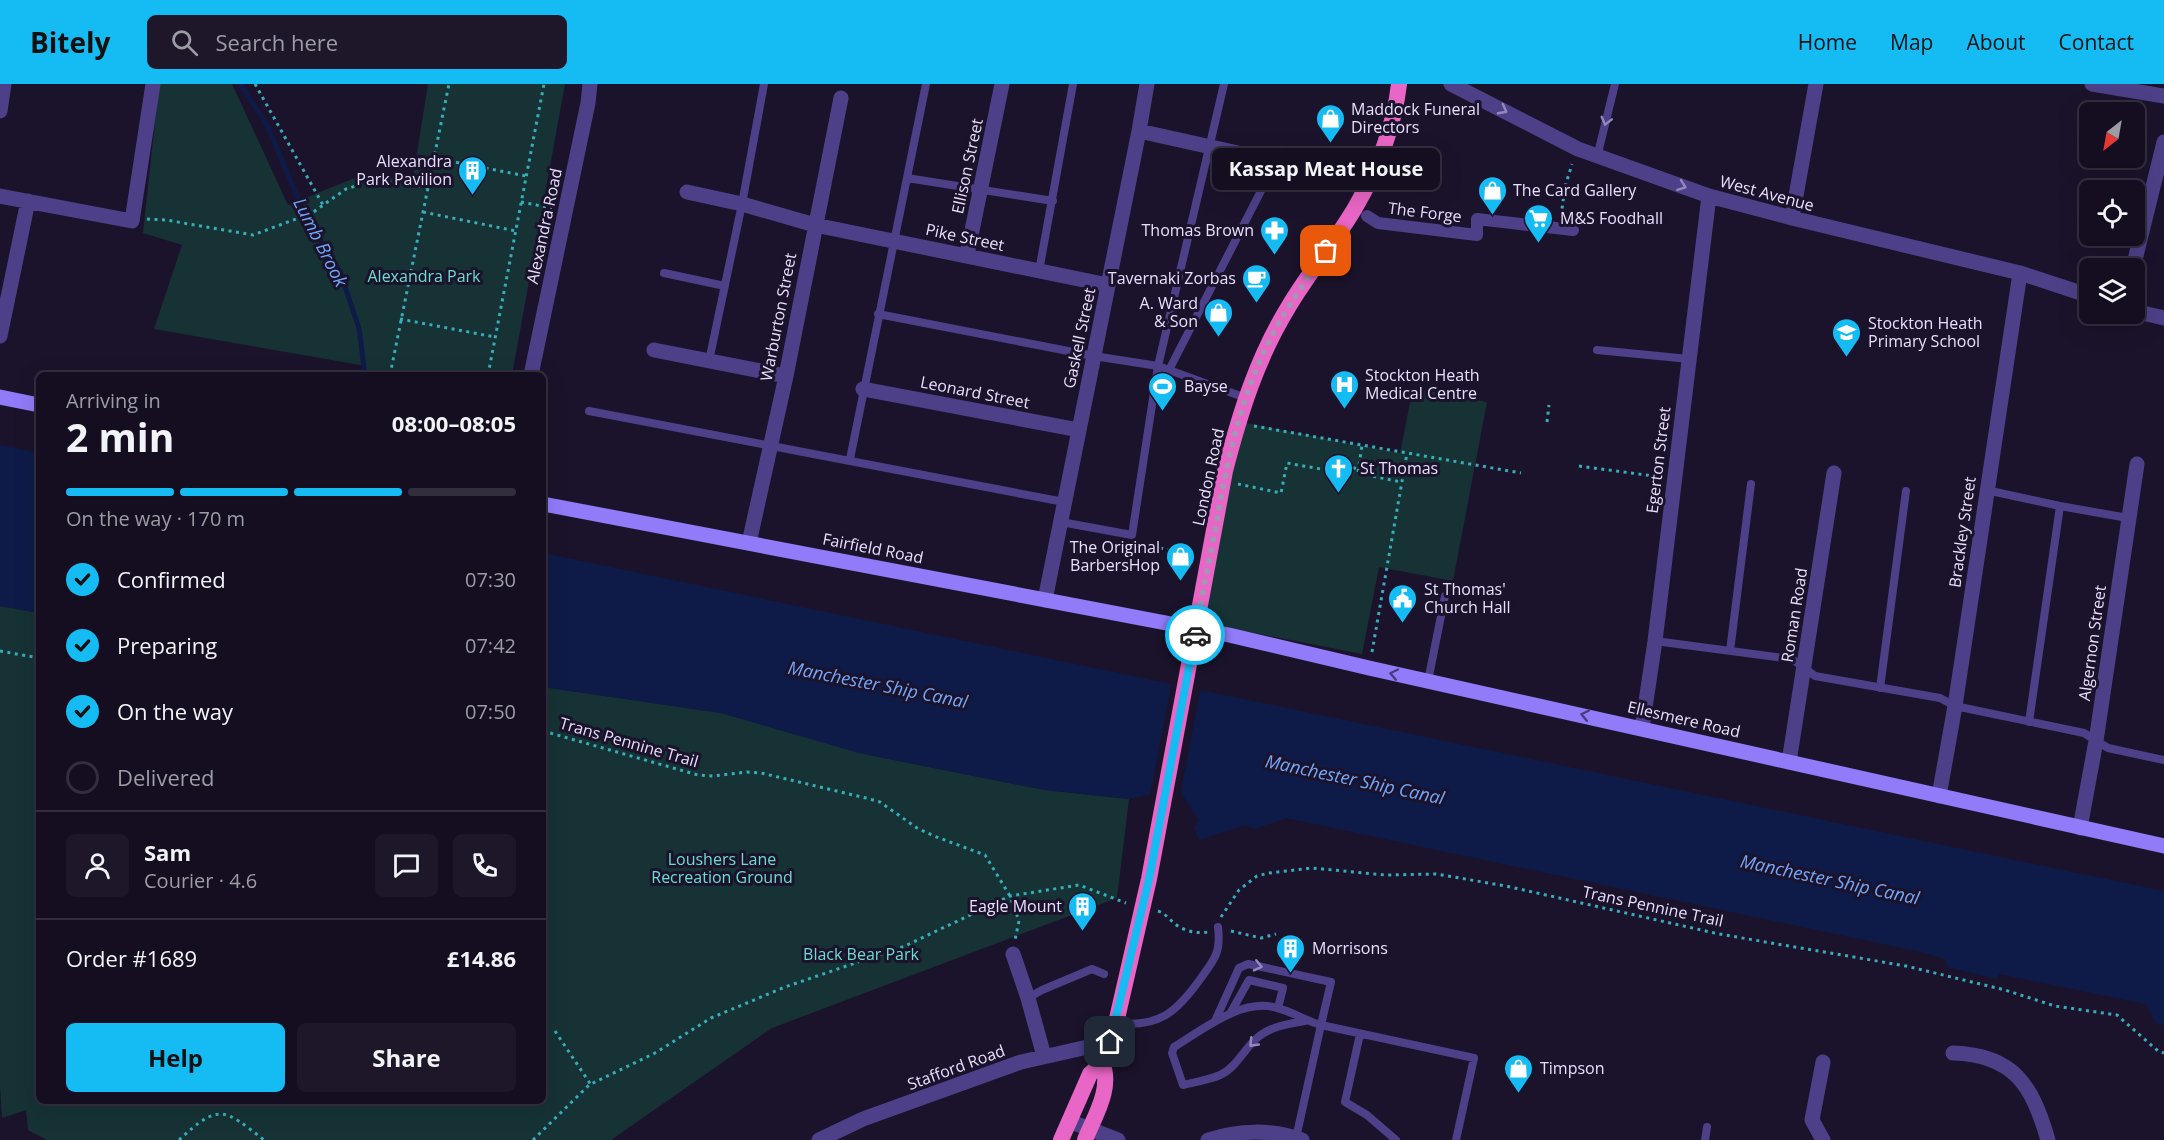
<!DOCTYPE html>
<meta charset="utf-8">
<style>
:root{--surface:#140e20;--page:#1d1729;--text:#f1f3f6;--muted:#9d9ca5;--line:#332e3e;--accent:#15bcf4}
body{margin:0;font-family:"Open Sans",sans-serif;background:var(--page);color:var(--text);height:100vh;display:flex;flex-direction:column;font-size:22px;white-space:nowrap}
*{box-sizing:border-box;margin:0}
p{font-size:20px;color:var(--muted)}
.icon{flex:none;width:33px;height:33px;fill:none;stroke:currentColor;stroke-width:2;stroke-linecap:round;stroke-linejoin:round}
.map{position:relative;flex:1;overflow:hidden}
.details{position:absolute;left:36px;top:288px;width:510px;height:732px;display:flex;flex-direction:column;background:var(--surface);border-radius:9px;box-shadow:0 6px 24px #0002,0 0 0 2px var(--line)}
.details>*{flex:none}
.needle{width:39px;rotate:211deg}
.buttons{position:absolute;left:2079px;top:18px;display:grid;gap:12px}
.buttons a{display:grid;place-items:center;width:66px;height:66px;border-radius:9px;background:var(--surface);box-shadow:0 6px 24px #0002,0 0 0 2px var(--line);font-size:30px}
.pin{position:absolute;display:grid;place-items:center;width:51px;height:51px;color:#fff;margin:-26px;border-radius:12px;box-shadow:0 3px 9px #0006}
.courier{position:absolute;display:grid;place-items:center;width:60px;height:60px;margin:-30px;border:4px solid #15bcf4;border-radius:50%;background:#fff;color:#222;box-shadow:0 2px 8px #0007}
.bubble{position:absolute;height:42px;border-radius:9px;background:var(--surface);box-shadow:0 6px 24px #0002,0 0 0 2px var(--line);font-size:20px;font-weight:700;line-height:42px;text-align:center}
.head em{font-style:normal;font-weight:700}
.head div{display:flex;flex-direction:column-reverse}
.head{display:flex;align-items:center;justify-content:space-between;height:102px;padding:0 30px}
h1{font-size:39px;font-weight:700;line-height:45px}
.bar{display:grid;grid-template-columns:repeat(4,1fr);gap:9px 6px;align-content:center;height:72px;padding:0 30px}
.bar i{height:8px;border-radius:4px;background:var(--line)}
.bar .selected{background:var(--accent)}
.bar p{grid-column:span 4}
.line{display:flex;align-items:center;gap:15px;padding:0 30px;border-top:2px solid var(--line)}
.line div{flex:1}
.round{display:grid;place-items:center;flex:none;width:63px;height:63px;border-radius:9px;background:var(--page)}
ol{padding:0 30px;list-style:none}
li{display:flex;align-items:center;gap:18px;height:66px}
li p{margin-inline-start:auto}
li .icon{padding:6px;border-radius:50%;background:var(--accent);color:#111;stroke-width:4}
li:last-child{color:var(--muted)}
li i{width:33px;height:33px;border:3px solid var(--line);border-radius:50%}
.button{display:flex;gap:12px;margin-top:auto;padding:12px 30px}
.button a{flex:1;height:69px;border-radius:9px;background:var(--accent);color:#111;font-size:24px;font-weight:700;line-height:69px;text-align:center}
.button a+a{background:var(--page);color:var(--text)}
header{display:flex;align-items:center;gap:36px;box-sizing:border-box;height:84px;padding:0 30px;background:var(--accent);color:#111}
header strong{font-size:28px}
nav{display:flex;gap:33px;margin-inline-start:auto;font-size:21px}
.search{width:420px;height:54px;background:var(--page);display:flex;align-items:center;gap:15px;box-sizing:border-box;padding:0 21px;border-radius:9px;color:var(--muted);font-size:22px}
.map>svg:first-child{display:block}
</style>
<header>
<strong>Bitely</strong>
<div class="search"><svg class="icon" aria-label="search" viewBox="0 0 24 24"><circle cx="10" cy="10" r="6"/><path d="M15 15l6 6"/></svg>Search here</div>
<nav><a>Home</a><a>Map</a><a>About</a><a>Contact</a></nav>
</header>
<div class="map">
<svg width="2164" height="1056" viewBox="0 0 2164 1056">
<rect width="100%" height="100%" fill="#1b132b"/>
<!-- green -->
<path fill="#163235" d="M159 0H232L288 121 357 93 413 94 428 0H565L512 291H365L366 282 154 245 182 161 143 149Z
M1413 304 1487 318 1453 497 1379 483 1362 570 1203 539 1241 338 1400 369Z
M0 522 39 529V1017H543V603L721 629 869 671 1045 706 1129 715 1117 814 772 944 611 1056H47L28 1046 26 1026 2 1034 0 1002Z"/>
<!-- water -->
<path fill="#0e1b49" d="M0 361 39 369V529L0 522Z
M543 469 2164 807V941L2156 939 2146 920 1999 890 1997 895 1947 883 1946 876 1926 869 1286 734 1255 745 1245 741 1199 756 1194 743 1199 737 1179 705 1129 715 1045 706 859 669 721 629 543 603Z"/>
<!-- pier -->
<path fill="#1b132b" d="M1172 597 1201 603 1180 712 1178 709 1149 715Z"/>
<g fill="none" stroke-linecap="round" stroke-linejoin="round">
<!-- stream -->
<path stroke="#0e1b49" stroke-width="5" d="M240 0 267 41 305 131 340 188 359 244 365 291"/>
<!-- path -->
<path stroke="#38adb9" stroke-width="3" stroke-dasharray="3 4.5" stroke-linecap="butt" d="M255 0 323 121
M434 74 526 92
M521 118 552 124
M423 128 516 147
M1561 132 1565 103 1572 80
M147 135 166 136 253 151 312 129 346 105 365 99H396L428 103
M400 235 495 253
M390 291 449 0
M488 291 544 0
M1547 338 1549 321
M1254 342 1521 389
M1579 382 1661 393
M1358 388 1362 361
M1238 400 1281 409 1287 379 1343 389 1354 384 1365 386 1372 392 1401 398
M1138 460 1193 470
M0 567 39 574
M1372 568 1407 369
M543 647 698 691 713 692 747 688 761 689 866 714 880 718 917 744 934 752 985 771 1010 812 1019 837 1015 856
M1158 827C1166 830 1169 835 1174 839 1183 847 1197 850 1208 848
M1221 833 1239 806 1257 792 1269 789 1312 784 1385 791 1436 790 1506 802 1719 850 1906 882 2005 906 2055 922 2117 931 2158 967 2164 969
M1231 847 1261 854 1276 850
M555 947 591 1001
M179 1056C219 1019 223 1024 264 1056
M533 1056 589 1001 655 969 711 934 785 903 905 862 1010 812 1079 801 1126 819"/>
<!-- service -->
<path stroke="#4e4088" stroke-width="8" d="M1597 73 1615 0
M907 94 1053 117
M1039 187 1073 0
M664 189 725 202
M878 230 1094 272 1158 282 1246 314
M1597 266 1689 275
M709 277 742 120 764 0
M1169 286 1282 66
M589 327C747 358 906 387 1064 418
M850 375 926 0
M1986 406 2060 422 2128 434
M1061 438 1132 451 1158 282 1224 0
M1655 557 1792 575 1815 592 1940 614 1955 622 2084 649 2108 664 2164 676
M1730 567 1751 400
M1428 597 1445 512
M1880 604 1906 407
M2029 638 2060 422
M1028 914 1042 906 1092 885 1104 890
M1231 928 1249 896 1283 904 1278 924
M1215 937 1239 884 1248 880 1331 898 1321 941 1474 974 1456 1056
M1116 939C1159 944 1177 928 1201 894 1215 875 1221 868 1218 843
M1360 950 1345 1018 1367 1031 1396 1056
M1296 1054 1321 941C1306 937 1293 928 1277 924 1243 913 1202 946 1174 963L1172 969 1183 1001C1195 998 1209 996 1220 991 1236 984 1244 965 1257 954 1271 942 1288 940 1305 937
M1705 1056 1707 1043"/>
<!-- pedestrian -->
<path stroke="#4e4088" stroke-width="12" d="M1367 132 1378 139 1477 151V135L1573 146"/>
<!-- minor -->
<path stroke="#4e4088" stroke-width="15" d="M1451 0 1578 65 1709 112 1792 134 2020 189 2090 212
M2092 0 2164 12
M0 27 4 0
M1139 47 1238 69
M687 108 742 120 815 141 1108 201
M0 112 132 137 153 0
M1792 134 1816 0
M967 171 1002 0
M2133 184 2164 58
M2134 227 2164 234
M0 252 28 117
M654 266 786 292
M531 291 588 19 590 0
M863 305 1079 346
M749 459 786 292 841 14
M1045 516 1139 47 1147 0
M1642 644 1655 557 1709 112
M1789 678 1834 389
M1939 712 1955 622 2020 189
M2080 744 2096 657 2137 380
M1013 870 1028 914 1044 972
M1953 969C2014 971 2032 1001 2048 1056
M1069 1037 1118 1056
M819 1056 863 1035 1021 978 1110 958
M1208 1056C1238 1046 1272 1045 1302 1056
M1823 1056 1812 1036 1823 978"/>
<!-- secondary -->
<path stroke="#917bf9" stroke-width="15" d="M0 313 39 321
M543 420 1229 551 1369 584 2164 762"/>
<!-- trunk -->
<path stroke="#e866c5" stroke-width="16" d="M1061 1056 1090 990 1102 979 1116 939 1149 795 1225 387C1240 329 1257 274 1289 222 1309 188 1335 158 1355 124 1377 86 1394 44 1399 0
M1085 1056C1094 1033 1113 1004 1102 979"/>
</g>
<!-- one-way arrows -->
<defs><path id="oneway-chevron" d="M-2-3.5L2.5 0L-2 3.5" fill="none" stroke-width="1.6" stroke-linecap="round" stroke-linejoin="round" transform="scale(1.5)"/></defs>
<g stroke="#9388bd">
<use href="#oneway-chevron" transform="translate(1503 26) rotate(28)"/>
<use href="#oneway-chevron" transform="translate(1606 37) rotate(104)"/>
<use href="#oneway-chevron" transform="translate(1682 102) rotate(20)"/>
<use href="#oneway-chevron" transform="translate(1258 882) rotate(13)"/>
<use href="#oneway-chevron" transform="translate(1253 959) rotate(134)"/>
</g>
<g stroke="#4a3d7d">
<use href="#oneway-chevron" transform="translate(1394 590) rotate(-168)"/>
<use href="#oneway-chevron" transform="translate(1585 631) rotate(-168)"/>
</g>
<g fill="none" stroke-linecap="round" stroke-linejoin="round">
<!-- done -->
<path stroke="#a098b4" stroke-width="6" stroke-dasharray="0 10.8" d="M1195 551C1201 518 1207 485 1214 452 1225 391 1236 329 1262 272 1279 234 1303 201 1326 167"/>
<!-- route -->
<path stroke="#15bcf4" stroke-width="8" d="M1110 958 1149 795 1195 551"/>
</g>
<!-- icons -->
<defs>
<symbol id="shop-pin" viewBox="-11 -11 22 30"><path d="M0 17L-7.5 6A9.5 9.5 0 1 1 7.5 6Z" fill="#15bcf4" stroke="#1b132b"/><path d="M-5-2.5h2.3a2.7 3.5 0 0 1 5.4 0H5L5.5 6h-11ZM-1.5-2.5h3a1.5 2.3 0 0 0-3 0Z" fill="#fff"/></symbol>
<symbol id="building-pin" viewBox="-11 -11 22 30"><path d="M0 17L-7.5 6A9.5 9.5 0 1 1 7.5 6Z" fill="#15bcf4" stroke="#1b132b"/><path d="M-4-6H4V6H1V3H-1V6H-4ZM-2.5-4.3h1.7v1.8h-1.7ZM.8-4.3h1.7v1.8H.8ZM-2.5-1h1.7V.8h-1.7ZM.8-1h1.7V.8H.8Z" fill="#fff"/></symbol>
<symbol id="supermarket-pin" viewBox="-11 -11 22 30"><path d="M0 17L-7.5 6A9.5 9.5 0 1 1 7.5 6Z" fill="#15bcf4" stroke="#1b132b"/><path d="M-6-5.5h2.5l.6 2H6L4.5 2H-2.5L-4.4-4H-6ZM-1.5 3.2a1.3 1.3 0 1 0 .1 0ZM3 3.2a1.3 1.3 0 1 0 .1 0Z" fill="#fff"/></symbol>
<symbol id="pharmacy-pin" viewBox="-11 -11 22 30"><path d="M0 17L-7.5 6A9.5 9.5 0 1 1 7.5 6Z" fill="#15bcf4" stroke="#1b132b"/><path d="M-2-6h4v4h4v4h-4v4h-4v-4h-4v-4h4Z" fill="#fff"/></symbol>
<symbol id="cafe-pin" viewBox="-11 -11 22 30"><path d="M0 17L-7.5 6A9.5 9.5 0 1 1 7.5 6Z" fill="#15bcf4" stroke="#1b132b"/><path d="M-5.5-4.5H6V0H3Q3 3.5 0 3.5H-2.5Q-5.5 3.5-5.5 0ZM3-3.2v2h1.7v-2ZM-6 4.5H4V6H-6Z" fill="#fff"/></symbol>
<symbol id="school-pin" viewBox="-11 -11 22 30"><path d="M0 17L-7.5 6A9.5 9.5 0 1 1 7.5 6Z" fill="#15bcf4" stroke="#1b132b"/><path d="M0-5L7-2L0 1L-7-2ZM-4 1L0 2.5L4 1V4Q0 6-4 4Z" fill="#fff"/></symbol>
<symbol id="hospital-pin" viewBox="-11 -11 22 30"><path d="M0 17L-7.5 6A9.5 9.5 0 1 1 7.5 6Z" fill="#15bcf4" stroke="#1b132b"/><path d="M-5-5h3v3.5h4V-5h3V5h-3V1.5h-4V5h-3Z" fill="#fff"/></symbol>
<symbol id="stadium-pin" viewBox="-11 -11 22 30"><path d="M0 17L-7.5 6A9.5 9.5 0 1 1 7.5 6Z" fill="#15bcf4" stroke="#1b132b"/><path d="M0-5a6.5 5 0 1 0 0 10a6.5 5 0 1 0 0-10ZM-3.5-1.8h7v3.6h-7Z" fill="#fff"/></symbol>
<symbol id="church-pin" viewBox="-11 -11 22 30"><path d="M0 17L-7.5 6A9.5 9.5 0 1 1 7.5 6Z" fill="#15bcf4" stroke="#1b132b"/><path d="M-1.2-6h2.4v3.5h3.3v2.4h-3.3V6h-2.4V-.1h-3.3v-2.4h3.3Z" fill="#fff"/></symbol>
<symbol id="civic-pin" viewBox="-11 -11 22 30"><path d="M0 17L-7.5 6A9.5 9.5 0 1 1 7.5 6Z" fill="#15bcf4" stroke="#1b132b"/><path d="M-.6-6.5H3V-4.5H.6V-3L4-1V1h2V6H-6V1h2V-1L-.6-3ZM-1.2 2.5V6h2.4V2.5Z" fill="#fff"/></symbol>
</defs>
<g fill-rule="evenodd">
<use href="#shop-pin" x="1314" y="18" width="33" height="45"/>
<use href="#building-pin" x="456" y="70" width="33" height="45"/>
<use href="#shop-pin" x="1476" y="90" width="33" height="45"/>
<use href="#supermarket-pin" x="1522" y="118" width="33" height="45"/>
<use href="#pharmacy-pin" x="1258" y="130" width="33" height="45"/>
<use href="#cafe-pin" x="1240" y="178" width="33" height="45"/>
<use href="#shop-pin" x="1202" y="212" width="33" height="45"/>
<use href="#school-pin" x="1830" y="232" width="33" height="45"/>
<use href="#hospital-pin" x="1328" y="284" width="33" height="45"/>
<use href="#stadium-pin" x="1146" y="286" width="33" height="45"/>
<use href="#church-pin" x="1322" y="368" width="33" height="45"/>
<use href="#shop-pin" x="1164" y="456" width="33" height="45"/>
<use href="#civic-pin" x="1386" y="498" width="33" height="45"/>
<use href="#building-pin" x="1066" y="806" width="33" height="45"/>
<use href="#building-pin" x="1274" y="848" width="33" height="45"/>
<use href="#shop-pin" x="1502" y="968" width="33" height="45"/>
</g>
<g text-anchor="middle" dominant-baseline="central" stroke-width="6" stroke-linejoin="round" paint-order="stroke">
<!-- poi labels -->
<g font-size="16" fill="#e7dffd" stroke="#1b132b" text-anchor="start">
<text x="1351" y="25">Maddock Funeral<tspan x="1351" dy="18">Directors</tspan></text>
<text x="452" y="77" text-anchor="end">Alexandra<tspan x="452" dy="18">Park Pavilion</tspan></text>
<text x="1513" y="106">The Card Gallery</text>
<text x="1560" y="134">M&amp;S Foodhall</text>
<text x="1254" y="146" text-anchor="end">Thomas Brown</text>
<text x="1236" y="194" text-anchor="end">Tavernaki Zorbas</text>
<text x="1198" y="219" text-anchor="end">A. Ward<tspan x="1198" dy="18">&amp; Son</tspan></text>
<text x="1868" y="239">Stockton Heath<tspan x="1868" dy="18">Primary School</tspan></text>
<text x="1365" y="291">Stockton Heath<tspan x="1365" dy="18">Medical Centre</tspan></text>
<text x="1184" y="302">Bayse</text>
<text x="1360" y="384">St Thomas</text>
<text x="1160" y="463" text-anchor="end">The Original<tspan x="1160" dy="18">BarbersHop</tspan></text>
<text x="1424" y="505">St Thomas'<tspan x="1424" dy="18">Church Hall</tspan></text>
<text x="1062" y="822" text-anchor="end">Eagle Mount</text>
<text x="1312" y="864">Morrisons</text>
<text x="1540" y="984">Timpson</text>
</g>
<!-- street labels -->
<g font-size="16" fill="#e7dffd" stroke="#1b132b">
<text transform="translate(967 82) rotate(-78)">Ellison Street</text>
<text transform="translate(1767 109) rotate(15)">West Avenue</text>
<text transform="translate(1425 128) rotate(7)">The Forge</text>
<text transform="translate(544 142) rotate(-78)">Alexandra Road</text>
<text transform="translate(965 153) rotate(12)">Pike Street</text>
<text transform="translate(778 233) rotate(-79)">Warburton Street</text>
<text transform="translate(1079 254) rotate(-78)">Gaskell Street</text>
<text transform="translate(975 308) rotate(11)">Leonard Street</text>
<text transform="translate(1658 376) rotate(-83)">Egerton Street</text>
<text transform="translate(1208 393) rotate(-78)">London Road</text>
<text transform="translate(1962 448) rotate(-82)">Brackley Street</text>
<text transform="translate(873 464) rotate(11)">Fairfield Road</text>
<text transform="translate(1794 531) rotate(-81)">Roman Road</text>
<text transform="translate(2092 559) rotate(-82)">Algernon Street</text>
<text transform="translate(1684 635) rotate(13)">Ellesmere Road</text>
<text transform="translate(629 658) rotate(16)">Trans Pennine Trail</text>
<text transform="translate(1653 822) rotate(12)">Trans Pennine Trail</text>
<text transform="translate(956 983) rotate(-20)">Stafford Road</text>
</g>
<!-- park labels -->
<g font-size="16" fill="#6cdcd1" stroke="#1b132b">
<text x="424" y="192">Alexandra Park</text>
<text x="722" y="775">Loushers Lane<tspan x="722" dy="18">Recreation Ground</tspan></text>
<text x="861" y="870">Black Bear Park</text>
</g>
<!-- water labels -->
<g font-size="18" font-style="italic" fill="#72a6f8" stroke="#1b132b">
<text transform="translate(321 158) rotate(63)">Lumb Brook</text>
<text transform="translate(878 600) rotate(11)">Manchester Ship Canal</text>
<text transform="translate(1355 695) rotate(12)">Manchester Ship Canal</text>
<text transform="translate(1830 795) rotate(12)">Manchester Ship Canal</text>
</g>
</g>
</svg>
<div class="buttons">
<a><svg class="needle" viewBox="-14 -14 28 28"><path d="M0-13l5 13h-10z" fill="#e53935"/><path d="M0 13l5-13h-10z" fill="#9d9ca5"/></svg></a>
<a><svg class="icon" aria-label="locate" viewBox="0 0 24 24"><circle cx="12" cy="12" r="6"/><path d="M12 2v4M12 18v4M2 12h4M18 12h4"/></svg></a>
<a><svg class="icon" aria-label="layers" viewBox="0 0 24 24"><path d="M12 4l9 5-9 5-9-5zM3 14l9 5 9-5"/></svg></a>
</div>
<div class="pin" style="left:1326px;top:167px;background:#ea580c"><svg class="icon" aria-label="bag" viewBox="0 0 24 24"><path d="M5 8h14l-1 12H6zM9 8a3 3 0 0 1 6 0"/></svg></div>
<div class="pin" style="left:1110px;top:958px;background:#1f2937"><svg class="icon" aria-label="home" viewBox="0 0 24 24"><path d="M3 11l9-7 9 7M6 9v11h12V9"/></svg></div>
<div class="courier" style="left:1195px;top:551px"><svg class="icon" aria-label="car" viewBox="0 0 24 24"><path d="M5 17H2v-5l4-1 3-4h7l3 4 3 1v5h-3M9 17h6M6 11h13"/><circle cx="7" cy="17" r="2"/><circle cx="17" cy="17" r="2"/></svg></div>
<div class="bubble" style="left:1212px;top:64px;width:228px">Kassap Meat House</div>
<section class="details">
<div class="head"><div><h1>2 min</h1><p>Arriving in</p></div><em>08:00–08:05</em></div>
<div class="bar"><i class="selected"></i><i class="selected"></i><i class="selected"></i><i></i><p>On the way · 170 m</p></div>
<ol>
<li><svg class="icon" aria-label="check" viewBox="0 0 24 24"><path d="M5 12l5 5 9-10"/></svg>Confirmed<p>07:30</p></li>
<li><svg class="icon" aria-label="check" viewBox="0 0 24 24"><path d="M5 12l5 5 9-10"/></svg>Preparing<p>07:42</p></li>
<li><svg class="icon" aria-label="check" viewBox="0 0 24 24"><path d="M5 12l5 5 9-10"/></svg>On the way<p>07:50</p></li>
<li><i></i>Delivered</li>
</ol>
<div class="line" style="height:108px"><a class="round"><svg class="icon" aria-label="person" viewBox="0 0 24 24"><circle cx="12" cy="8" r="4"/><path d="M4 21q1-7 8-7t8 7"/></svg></a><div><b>Sam</b><p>Courier · 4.6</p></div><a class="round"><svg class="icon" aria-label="chat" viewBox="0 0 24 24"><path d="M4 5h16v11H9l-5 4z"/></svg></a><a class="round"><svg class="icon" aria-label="phone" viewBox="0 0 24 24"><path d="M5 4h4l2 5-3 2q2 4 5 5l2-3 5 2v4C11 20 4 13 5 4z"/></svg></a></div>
<div class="line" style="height:78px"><div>Order #1689</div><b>£14.86</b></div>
<div class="button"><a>Help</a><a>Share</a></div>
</section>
</div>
